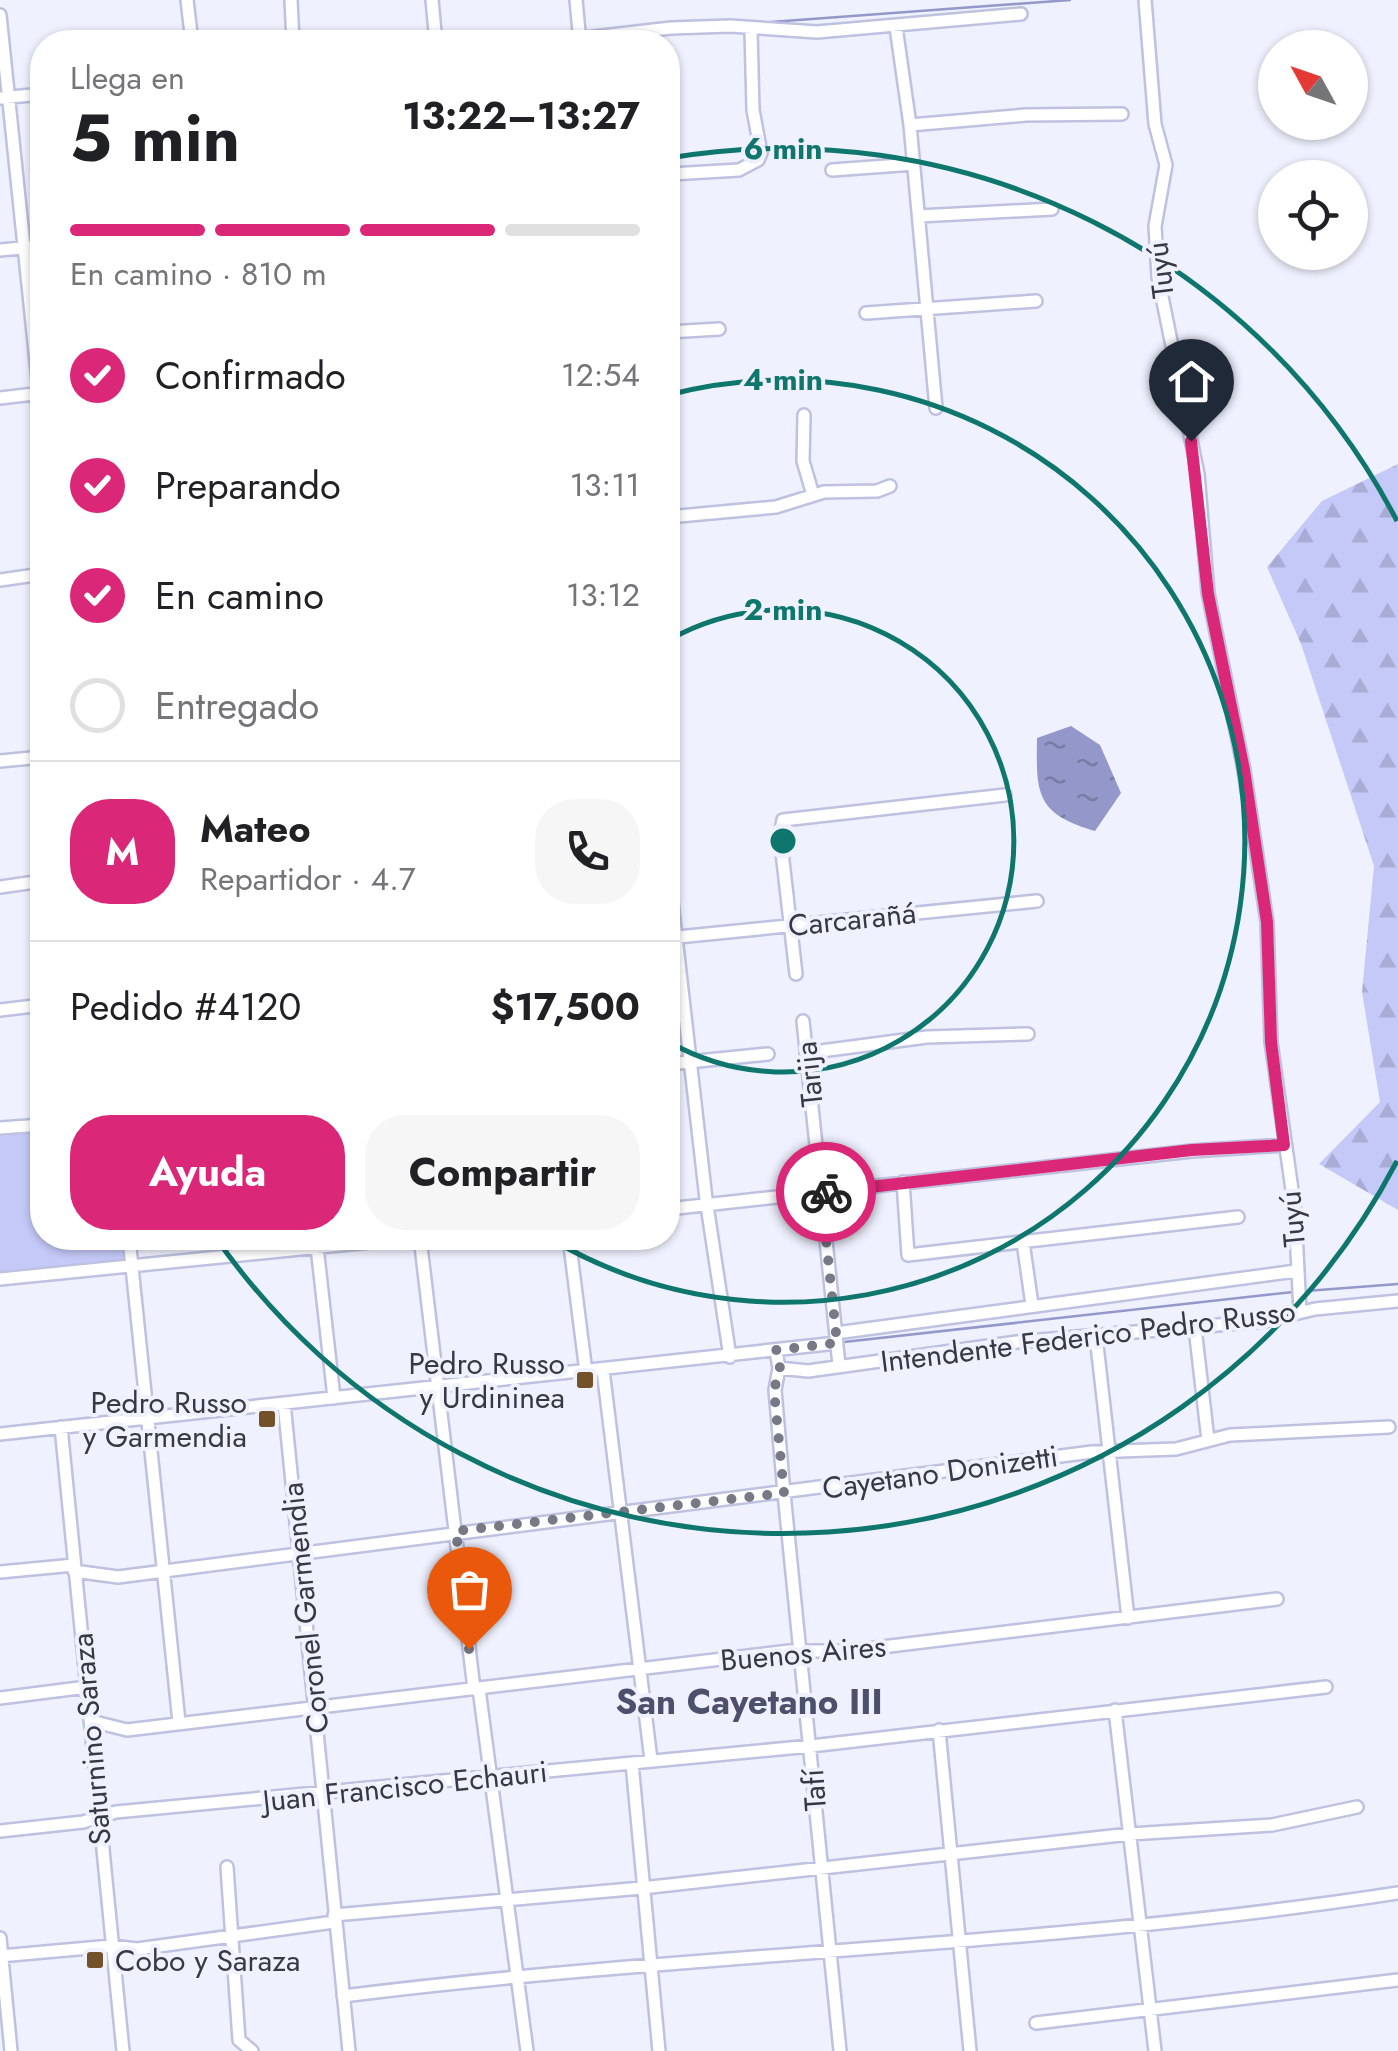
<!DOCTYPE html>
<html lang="es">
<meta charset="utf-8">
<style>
:root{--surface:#fff;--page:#f6f6f6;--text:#202124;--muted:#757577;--line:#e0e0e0;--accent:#db2777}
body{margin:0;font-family:Jost,sans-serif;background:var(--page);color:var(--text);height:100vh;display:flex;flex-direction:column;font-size:38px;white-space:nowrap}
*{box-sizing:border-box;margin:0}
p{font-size:32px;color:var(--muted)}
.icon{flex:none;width:55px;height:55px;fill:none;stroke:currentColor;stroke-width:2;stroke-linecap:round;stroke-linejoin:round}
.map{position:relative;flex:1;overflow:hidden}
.side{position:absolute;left:30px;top:30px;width:650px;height:1220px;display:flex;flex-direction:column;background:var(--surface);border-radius:40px;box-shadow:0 2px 8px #0004}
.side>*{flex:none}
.needle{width:65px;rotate:310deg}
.tools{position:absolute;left:1258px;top:30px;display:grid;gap:20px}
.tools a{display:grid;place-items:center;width:110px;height:110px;border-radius:50%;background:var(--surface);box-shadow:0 2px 8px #0004;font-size:50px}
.pin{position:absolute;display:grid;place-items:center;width:85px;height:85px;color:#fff;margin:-102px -42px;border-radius:50% 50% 50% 0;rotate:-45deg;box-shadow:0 0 10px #0007}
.pin .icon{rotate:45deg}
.courier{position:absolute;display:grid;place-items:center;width:100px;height:100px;margin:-50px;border:8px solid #db2777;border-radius:50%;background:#fff;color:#222;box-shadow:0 2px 12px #0007}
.head em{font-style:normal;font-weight:700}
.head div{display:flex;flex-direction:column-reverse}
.head{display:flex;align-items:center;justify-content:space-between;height:170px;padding:0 40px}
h1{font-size:65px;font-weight:700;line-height:75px}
.bar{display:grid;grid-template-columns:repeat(4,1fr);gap:15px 10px;align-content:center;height:120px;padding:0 40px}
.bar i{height:12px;border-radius:8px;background:var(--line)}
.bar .current{background:var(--accent)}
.bar p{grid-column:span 4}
.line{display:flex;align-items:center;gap:25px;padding:0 40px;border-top:2px solid var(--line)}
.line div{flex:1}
.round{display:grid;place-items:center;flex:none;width:105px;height:105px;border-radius:40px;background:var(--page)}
ol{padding:0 40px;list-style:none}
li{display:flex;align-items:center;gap:30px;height:110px}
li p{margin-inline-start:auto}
li .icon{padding:10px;border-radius:50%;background:var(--accent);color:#fff;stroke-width:4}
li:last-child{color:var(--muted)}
li i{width:55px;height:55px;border:5px solid var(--line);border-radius:50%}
.action{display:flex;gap:20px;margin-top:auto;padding:20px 40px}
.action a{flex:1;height:115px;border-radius:40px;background:var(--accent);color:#fff;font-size:40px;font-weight:700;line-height:115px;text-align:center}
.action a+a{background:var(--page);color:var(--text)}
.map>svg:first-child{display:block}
</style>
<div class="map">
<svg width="1398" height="2051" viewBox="0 0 1398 2051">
<defs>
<pattern id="forest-firs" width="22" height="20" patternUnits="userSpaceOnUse" patternTransform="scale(2.5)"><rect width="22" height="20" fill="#c4c9f8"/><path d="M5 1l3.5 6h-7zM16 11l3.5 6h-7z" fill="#a9add6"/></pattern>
<pattern id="water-ripples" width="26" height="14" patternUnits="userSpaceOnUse" patternTransform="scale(2.5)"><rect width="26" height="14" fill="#9397c9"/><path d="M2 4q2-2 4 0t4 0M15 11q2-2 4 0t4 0" fill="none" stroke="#797ca5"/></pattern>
</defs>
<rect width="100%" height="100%" fill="#eff1fe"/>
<!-- forest -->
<path fill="url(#forest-firs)" d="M1398 464V1210L1319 1164 1380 1102 1362 992 1374 866 1301 644 1267 567 1322 501Z"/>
<!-- park -->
<path fill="#c4c9f8" d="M42 1132V1238H122L124 1260 0 1272V1136Z"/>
<!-- water -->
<path fill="url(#water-ripples)" d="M1071 726 1100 745 1121 793 1095 831C1036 814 1036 794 1037 738Z"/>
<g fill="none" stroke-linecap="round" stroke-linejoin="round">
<!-- stream -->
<path stroke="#9397c9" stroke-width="2.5" d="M771 22 1070 0
M1306 1291 1398 1284
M844 1342 1293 1292"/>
<defs>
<path id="minor" d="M187 0 192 42
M291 0 293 42
M432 0 436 42
M576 0 580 42
M1145 0 1155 124 1166 165 1155 226 1158 277 1198 474 1208 593 1244 770 1267 922 1271 1042 1295 1211 1300 1312
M0 15 42 420
M896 27 910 125 936 408
M550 42 671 28 730 26 817 32 1021 14
M0 98 42 94
M910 125 1026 115 1122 114
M832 170 914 164
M671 174 739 170 758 160 761 153 753 110 751 30
M919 216 1052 209
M0 250 42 246
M866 313 1036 301
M668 332 719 329
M0 398 42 393
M804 415 803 461 813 495
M668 517 776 507 824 492 877 491 890 486
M0 580 42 574
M0 761 42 757
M668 867 706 1199 730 1357
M0 887 42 881
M668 938 1037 901
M796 974 780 835 783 820 1005 795
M0 1010 42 1005
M803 1021 839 1365
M806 1053 927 1037 1028 1034
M668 1064 768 1054
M0 1128 42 1125
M903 1182 908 1255 1238 1217
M668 1209 1192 1151 1284 1145
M129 1238 179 1722
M316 1238 334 1398
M420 1238 474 1689
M569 1238 586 1372
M1023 1242 1032 1305
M0 1279 410 1238
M1195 1328 1208 1440
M836 1333 1296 1271
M1096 1336 1128 1618
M776 1351 779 1368 775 1390 784 1493 840 2051
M779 1368 808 1371 1017 1342 1265 1321 1315 1309 1398 1301
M603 1370 651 1760
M284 1403 349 2051
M61 1427 123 2051
M0 1434 837 1343
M74 1571 118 1577 1092 1452 1176 1449 1230 1435 1389 1427
M0 1572 74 1565
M479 1689 527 2051
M0 1698 87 1687
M1115 1710 1155 2051
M91 1721 127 1730 789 1651H849L1277 1599
M939 1730 970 2051
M632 1763 659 2051
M0 1831 83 1822 116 1812 811 1746 1326 1687
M227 1867 239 2040 252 2051
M334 1915 642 1888 1130 1834 1272 1825 1357 1807
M0 1938 11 2051
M0 1956 111 1946 137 1949 334 1922
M343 1996C693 1952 1048 1947 1398 1893
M1036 2023 1398 1980"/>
</defs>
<!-- minor casing -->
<use href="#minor" stroke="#bec1e0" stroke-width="16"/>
<!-- minor -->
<use href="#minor" stroke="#fff" stroke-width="11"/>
</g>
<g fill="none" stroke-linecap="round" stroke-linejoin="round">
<!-- done -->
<path stroke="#777985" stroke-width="10" stroke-dasharray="0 18" d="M469 1649 456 1531 784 1493 774 1390 780 1368 776 1350 837 1343 821 1192H826"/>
<!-- route -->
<path stroke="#db2777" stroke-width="12" d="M826 1192 1192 1150 1284 1145 1271 1042 1267 922 1244 770 1208 594 1191 441"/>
</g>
<!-- distance rings -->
<g fill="none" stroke="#0f766e" stroke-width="5">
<path d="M669 640A231 231 0 1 1 669 1042"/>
<path d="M668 395A461 461 0 1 1 549 1238"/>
<path d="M1397 1161A692 692 0 0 1 216 1238M669 158A692 692 0 0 1 1397 521"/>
</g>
<!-- markers -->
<g fill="#735229" stroke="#eff1fe" stroke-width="4">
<rect x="575" y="1370" width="20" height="20" rx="5"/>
<rect x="257" y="1409" width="20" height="20" rx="5"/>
<rect x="85" y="1950" width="20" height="20" rx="5"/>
</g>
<g text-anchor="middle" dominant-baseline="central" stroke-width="8" stroke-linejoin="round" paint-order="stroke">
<!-- street labels -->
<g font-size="30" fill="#363844" stroke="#eff1fe">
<text transform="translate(1160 270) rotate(-97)">Tuyú</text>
<text transform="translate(852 919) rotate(-6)">Carcarañá</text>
<text transform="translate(809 1074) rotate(-96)">Tarija</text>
<text transform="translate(1292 1219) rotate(-95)">Tuyú</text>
<text transform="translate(1088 1336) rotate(-7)">Intendente Federico Pedro Russo</text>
<text transform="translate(940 1472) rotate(-8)">Cayetano Donizetti</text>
<text transform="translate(305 1608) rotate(-96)">Coronel Garmendia</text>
<text transform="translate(803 1653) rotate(-5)">Buenos Aires</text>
<text transform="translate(91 1739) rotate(-95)">Saturnino Saraza</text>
<text transform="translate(405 1786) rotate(-6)">Juan Francisco Echauri</text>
<text transform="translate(814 1790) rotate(-94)">Tafí</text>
</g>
<!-- poi labels -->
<g font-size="30" fill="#363844" stroke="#eff1fe" text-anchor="end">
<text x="565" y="1363">Pedro Russo<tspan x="565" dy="34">y Urdininea</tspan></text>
<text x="247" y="1402">Pedro Russo<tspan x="247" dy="34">y Garmendia</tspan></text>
<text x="115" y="1960" text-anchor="start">Cobo y Saraza</text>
</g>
<!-- quarter labels -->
<g font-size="35" font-weight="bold" fill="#4d506a" stroke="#eff1fe">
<text x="749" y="1702">San Cayetano III</text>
</g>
</g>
<circle cx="783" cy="841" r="15" fill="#0f766e" stroke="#eff1fe" stroke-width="5"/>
<g font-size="30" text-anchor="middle" font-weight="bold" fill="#0f766e" stroke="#eff1fe" stroke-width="8" stroke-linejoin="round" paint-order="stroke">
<text x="783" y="159">6 min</text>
<text x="783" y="390">4 min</text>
<text x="783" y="620">2 min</text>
</g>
</svg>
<div class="tools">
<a><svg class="needle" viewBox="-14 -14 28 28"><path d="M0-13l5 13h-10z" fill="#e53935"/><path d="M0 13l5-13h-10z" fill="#757577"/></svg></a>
<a><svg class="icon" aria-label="locate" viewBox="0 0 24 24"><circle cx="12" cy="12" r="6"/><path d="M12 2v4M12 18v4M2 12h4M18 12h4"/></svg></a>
</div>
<div class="pin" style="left:469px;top:1649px;background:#ea580c"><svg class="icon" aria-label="bag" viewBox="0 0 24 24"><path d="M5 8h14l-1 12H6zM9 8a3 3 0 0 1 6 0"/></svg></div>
<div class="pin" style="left:1191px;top:441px;background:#1f2937"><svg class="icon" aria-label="home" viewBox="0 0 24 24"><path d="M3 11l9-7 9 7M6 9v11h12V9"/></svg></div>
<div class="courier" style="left:826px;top:1192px"><svg class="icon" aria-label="bike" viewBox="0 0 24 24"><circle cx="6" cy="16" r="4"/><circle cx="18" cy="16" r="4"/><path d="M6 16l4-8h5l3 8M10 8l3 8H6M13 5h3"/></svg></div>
<section class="side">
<div class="head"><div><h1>5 min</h1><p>Llega en</p></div><em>13:22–13:27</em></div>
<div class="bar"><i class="current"></i><i class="current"></i><i class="current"></i><i></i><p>En camino · 810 m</p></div>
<ol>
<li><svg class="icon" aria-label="check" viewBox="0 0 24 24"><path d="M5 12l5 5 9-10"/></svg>Confirmado<p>12:54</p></li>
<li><svg class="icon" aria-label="check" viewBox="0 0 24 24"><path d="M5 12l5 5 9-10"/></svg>Preparando<p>13:11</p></li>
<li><svg class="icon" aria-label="check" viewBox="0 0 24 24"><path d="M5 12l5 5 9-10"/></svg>En camino<p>13:12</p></li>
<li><i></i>Entregado</li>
</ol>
<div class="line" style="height:180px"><b class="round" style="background:var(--accent);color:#fff">M</b><div><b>Mateo</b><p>Repartidor · 4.7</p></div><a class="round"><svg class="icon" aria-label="phone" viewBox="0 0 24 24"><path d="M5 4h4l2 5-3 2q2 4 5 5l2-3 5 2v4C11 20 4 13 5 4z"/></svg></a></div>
<div class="line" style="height:130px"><div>Pedido #4120</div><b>$17,500</b></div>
<div class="action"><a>Ayuda</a><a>Compartir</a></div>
</section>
</div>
